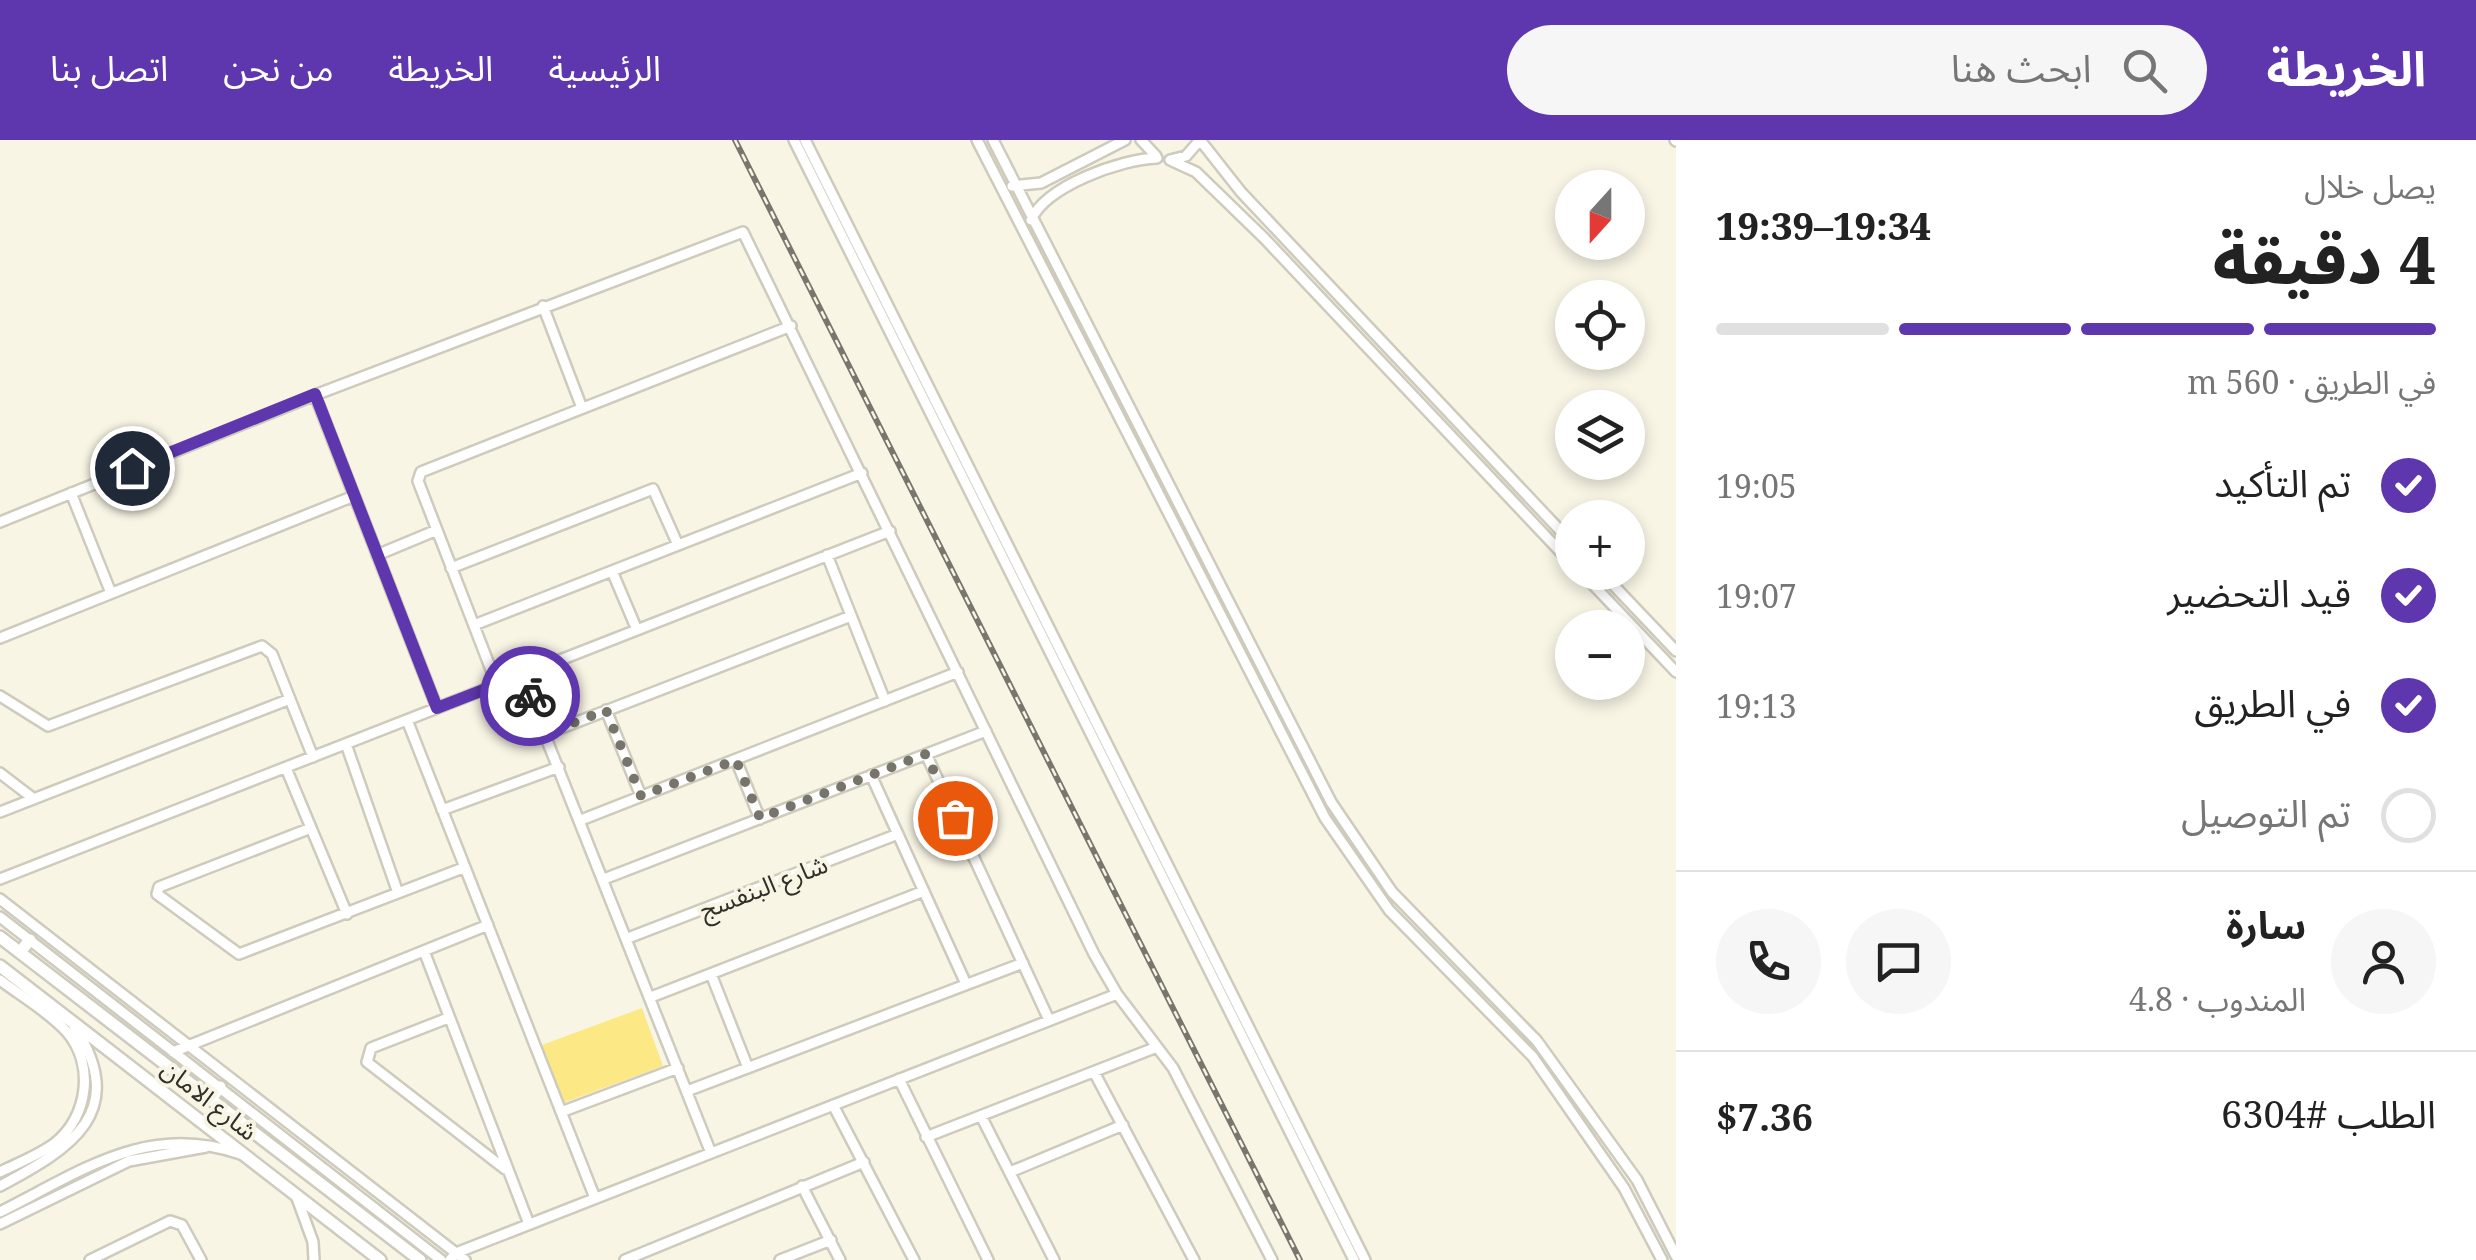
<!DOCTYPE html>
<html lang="ar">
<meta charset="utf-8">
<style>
:root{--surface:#fff;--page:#f6f6f6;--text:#222;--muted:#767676;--line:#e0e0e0;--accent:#5e36ad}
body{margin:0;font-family:"Noto Serif","Noto Sans Arabic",serif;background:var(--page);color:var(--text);direction:rtl;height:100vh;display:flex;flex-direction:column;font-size:38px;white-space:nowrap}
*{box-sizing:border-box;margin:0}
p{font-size:32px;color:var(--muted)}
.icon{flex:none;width:55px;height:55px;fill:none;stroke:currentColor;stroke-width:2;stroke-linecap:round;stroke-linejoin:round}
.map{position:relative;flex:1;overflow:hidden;direction:ltr}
.panel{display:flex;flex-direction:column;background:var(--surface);width:800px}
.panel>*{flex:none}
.needle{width:65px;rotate:201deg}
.buttons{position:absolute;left:1555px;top:30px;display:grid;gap:20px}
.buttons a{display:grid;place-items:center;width:90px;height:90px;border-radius:50%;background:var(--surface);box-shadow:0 5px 15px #0003;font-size:50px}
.pin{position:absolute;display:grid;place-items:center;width:85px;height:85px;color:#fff;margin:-42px;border:5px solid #fff;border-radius:50%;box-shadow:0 2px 10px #0007}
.courier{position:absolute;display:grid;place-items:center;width:100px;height:100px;margin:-50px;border:8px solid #5e36ad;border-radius:50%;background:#fff;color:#222;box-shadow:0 2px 12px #0007}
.summary em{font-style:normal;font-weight:800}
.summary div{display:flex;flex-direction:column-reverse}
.summary{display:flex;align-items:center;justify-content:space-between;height:170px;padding:0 40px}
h1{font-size:65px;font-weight:800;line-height:75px}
.bar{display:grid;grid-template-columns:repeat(4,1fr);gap:15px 10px;align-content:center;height:120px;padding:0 40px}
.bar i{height:12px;border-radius:8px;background:var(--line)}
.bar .selected{background:var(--accent)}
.bar p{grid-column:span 4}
.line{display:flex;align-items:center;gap:25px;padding:0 40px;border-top:2px solid var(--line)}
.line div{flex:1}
.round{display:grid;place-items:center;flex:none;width:105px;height:105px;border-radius:52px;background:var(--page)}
ol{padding:0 40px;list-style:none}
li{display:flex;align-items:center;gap:30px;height:110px}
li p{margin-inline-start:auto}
li .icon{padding:10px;border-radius:50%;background:var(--accent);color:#fff;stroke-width:4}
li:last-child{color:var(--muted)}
li i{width:55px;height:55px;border:5px solid var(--line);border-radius:50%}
header{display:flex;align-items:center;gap:60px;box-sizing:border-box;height:140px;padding:0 50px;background:var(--accent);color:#fff}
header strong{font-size:48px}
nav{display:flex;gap:55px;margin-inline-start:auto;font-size:35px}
.search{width:700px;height:90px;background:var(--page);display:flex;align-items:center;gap:25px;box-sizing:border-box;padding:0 35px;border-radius:55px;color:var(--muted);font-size:38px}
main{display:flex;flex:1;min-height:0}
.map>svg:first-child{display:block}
</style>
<header>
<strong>الخريطة</strong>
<div class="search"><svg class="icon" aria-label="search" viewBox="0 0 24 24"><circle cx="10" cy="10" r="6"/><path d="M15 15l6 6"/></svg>ابحث هنا</div>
<nav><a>الرئيسية</a><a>الخريطة</a><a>من نحن</a><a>اتصل بنا</a></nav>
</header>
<main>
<section class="panel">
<div class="summary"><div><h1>4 دقيقة</h1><p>يصل خلال</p></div><em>19:34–19:39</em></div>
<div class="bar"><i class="selected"></i><i class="selected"></i><i class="selected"></i><i></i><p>في الطريق · 560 m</p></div>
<ol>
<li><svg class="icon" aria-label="check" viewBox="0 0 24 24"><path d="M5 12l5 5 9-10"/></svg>تم التأكيد<p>19:05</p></li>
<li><svg class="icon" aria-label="check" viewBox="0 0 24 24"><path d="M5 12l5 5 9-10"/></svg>قيد التحضير<p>19:07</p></li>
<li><svg class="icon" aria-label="check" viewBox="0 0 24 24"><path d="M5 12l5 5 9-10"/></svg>في الطريق<p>19:13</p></li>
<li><i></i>تم التوصيل</li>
</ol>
<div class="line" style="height:180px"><a class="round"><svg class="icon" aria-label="person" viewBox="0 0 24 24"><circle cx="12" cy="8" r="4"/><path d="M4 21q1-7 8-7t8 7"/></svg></a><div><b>سارة</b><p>المندوب · 4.8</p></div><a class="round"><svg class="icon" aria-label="chat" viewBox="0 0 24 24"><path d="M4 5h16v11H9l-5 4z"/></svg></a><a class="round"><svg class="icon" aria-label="phone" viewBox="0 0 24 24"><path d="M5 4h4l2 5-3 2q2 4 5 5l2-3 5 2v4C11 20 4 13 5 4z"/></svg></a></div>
<div class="line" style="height:130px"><div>الطلب #6304</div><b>$7.36</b></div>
</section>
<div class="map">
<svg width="1676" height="1120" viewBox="0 0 1676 1120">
<rect width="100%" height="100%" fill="#f8f5e5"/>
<!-- green -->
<path fill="#fde886" d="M642 868 663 926 563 963 542 905Z"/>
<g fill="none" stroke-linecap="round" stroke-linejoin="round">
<defs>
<path id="minor" d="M794 0 1354 1120
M805 0 1365 1120
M977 0 1325 678 1389 770 1533 917 1624 1048 1662 1120
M993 0 1331 662 1392 752 1537 901 1637 1040 1676 1116
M1141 0 1156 16
M1200 0 1241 52 1572 403
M1675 0 1676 1
M1170 20 1186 16 1200 0
M1172 21 1196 32 1264 98 1572 424
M1012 46 1041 43 1125 0
M1031 80C1046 46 1121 19 1157 18
M543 166 582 268
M315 255 437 568
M71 353 111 453
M0 382 315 255 743 92 1094 814 1117 854 1173 928 1272 1120
M377 415 437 390
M827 415 885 561
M451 428 653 349 678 405
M612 431 637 490
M1581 432 1676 532
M1601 432 1676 511
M474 485 862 333
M0 498 354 356
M521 535 711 1013
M497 545 418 341 421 332 791 186
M0 556 48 586 262 506 272 514 313 617
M606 570 641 656
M407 580 595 1058
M546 594 851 476
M346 604 398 753
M926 614 1049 880
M736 620 760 679
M286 628 347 774
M0 633 34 659
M871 635 966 844
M442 670 559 627
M0 672 290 559
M581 680 958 532
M311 688 159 747 157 754 239 814 463 728
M0 739 890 391
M604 739 986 591
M0 759 465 1120
M0 777 441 1120
M628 798 898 694
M424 811 529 1084
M711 834 748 928
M0 840C21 856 49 872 67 892 95 925 88 977 55 1003 39 1015 18 1023 0 1032
M651 857 924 751
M448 878 371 908 367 922 505 1029
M173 912 488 785
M1094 932 1194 1120
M899 939 988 1120
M687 951 1023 823
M833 965 914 1120
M561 972 678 928
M981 976 1054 1120
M926 997 1157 907
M1010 1032 1123 985
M0 1046C70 1009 131 972 74 886
M802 1046 840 1120
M297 1058 313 1102 314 1120
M0 1072C82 1031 147 982 240 1014
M0 1084 129 1021 206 1007
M90 1120 170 1081 182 1085 201 1120
M450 1120 456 1113 1117 854
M625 1120 864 1022
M780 1120 831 1100"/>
<path id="tertiary" d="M0 797 420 1120
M20 812 30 800
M0 826 380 1120
M211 959 220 947"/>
</defs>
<!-- minor casing -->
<use href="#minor" stroke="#cecbbd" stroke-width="14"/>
<!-- tertiary casing -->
<use href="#tertiary" stroke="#cecbbd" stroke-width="16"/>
<!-- minor -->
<use href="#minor" stroke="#fff" stroke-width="9"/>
<!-- tertiary -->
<use href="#tertiary" stroke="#fff" stroke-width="11"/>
<defs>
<path id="rail" d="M735 0 1300 1120"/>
</defs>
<!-- rail casing -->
<use href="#rail" stroke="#78766d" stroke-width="6"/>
<!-- rail -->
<use href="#rail" stroke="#f8f5e5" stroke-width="2.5" stroke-dasharray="8" stroke-linecap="butt"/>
</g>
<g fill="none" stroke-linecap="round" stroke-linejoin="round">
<!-- done -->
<path stroke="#76746b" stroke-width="10" stroke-dasharray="0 18" d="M530 556 546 594 606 570 641 656 736 620 760 678 926 614 955 678"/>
<!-- route -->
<path stroke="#5e36ad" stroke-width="12" d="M132 328 315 254 437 568 522 535 530 556"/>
</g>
<g text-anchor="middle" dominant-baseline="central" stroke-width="8" stroke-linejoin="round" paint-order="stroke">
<!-- street labels -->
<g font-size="25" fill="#302f29" stroke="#f8f5e5">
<text transform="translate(763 746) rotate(-21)">شارع البنفسج</text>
<text transform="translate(210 959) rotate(38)">شارع الامان</text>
</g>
</g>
</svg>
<div class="buttons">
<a><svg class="needle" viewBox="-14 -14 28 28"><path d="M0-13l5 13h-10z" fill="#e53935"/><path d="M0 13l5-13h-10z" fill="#767676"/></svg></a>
<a><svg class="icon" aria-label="locate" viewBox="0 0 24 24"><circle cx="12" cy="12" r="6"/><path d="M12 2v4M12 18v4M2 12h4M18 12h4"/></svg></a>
<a><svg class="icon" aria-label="layers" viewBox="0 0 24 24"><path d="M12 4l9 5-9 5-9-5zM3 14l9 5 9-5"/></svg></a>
<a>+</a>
<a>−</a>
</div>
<div class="pin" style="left:955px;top:678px;background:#ea580c"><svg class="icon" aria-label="bag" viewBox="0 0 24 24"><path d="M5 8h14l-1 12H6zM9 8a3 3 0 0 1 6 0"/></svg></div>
<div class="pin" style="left:132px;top:328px;background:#1f2937"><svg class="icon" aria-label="home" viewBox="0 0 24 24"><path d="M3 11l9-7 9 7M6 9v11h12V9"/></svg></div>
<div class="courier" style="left:530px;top:556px"><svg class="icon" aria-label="bike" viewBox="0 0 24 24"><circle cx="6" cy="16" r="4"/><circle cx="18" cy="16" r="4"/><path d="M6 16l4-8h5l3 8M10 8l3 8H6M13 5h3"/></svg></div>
</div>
</main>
